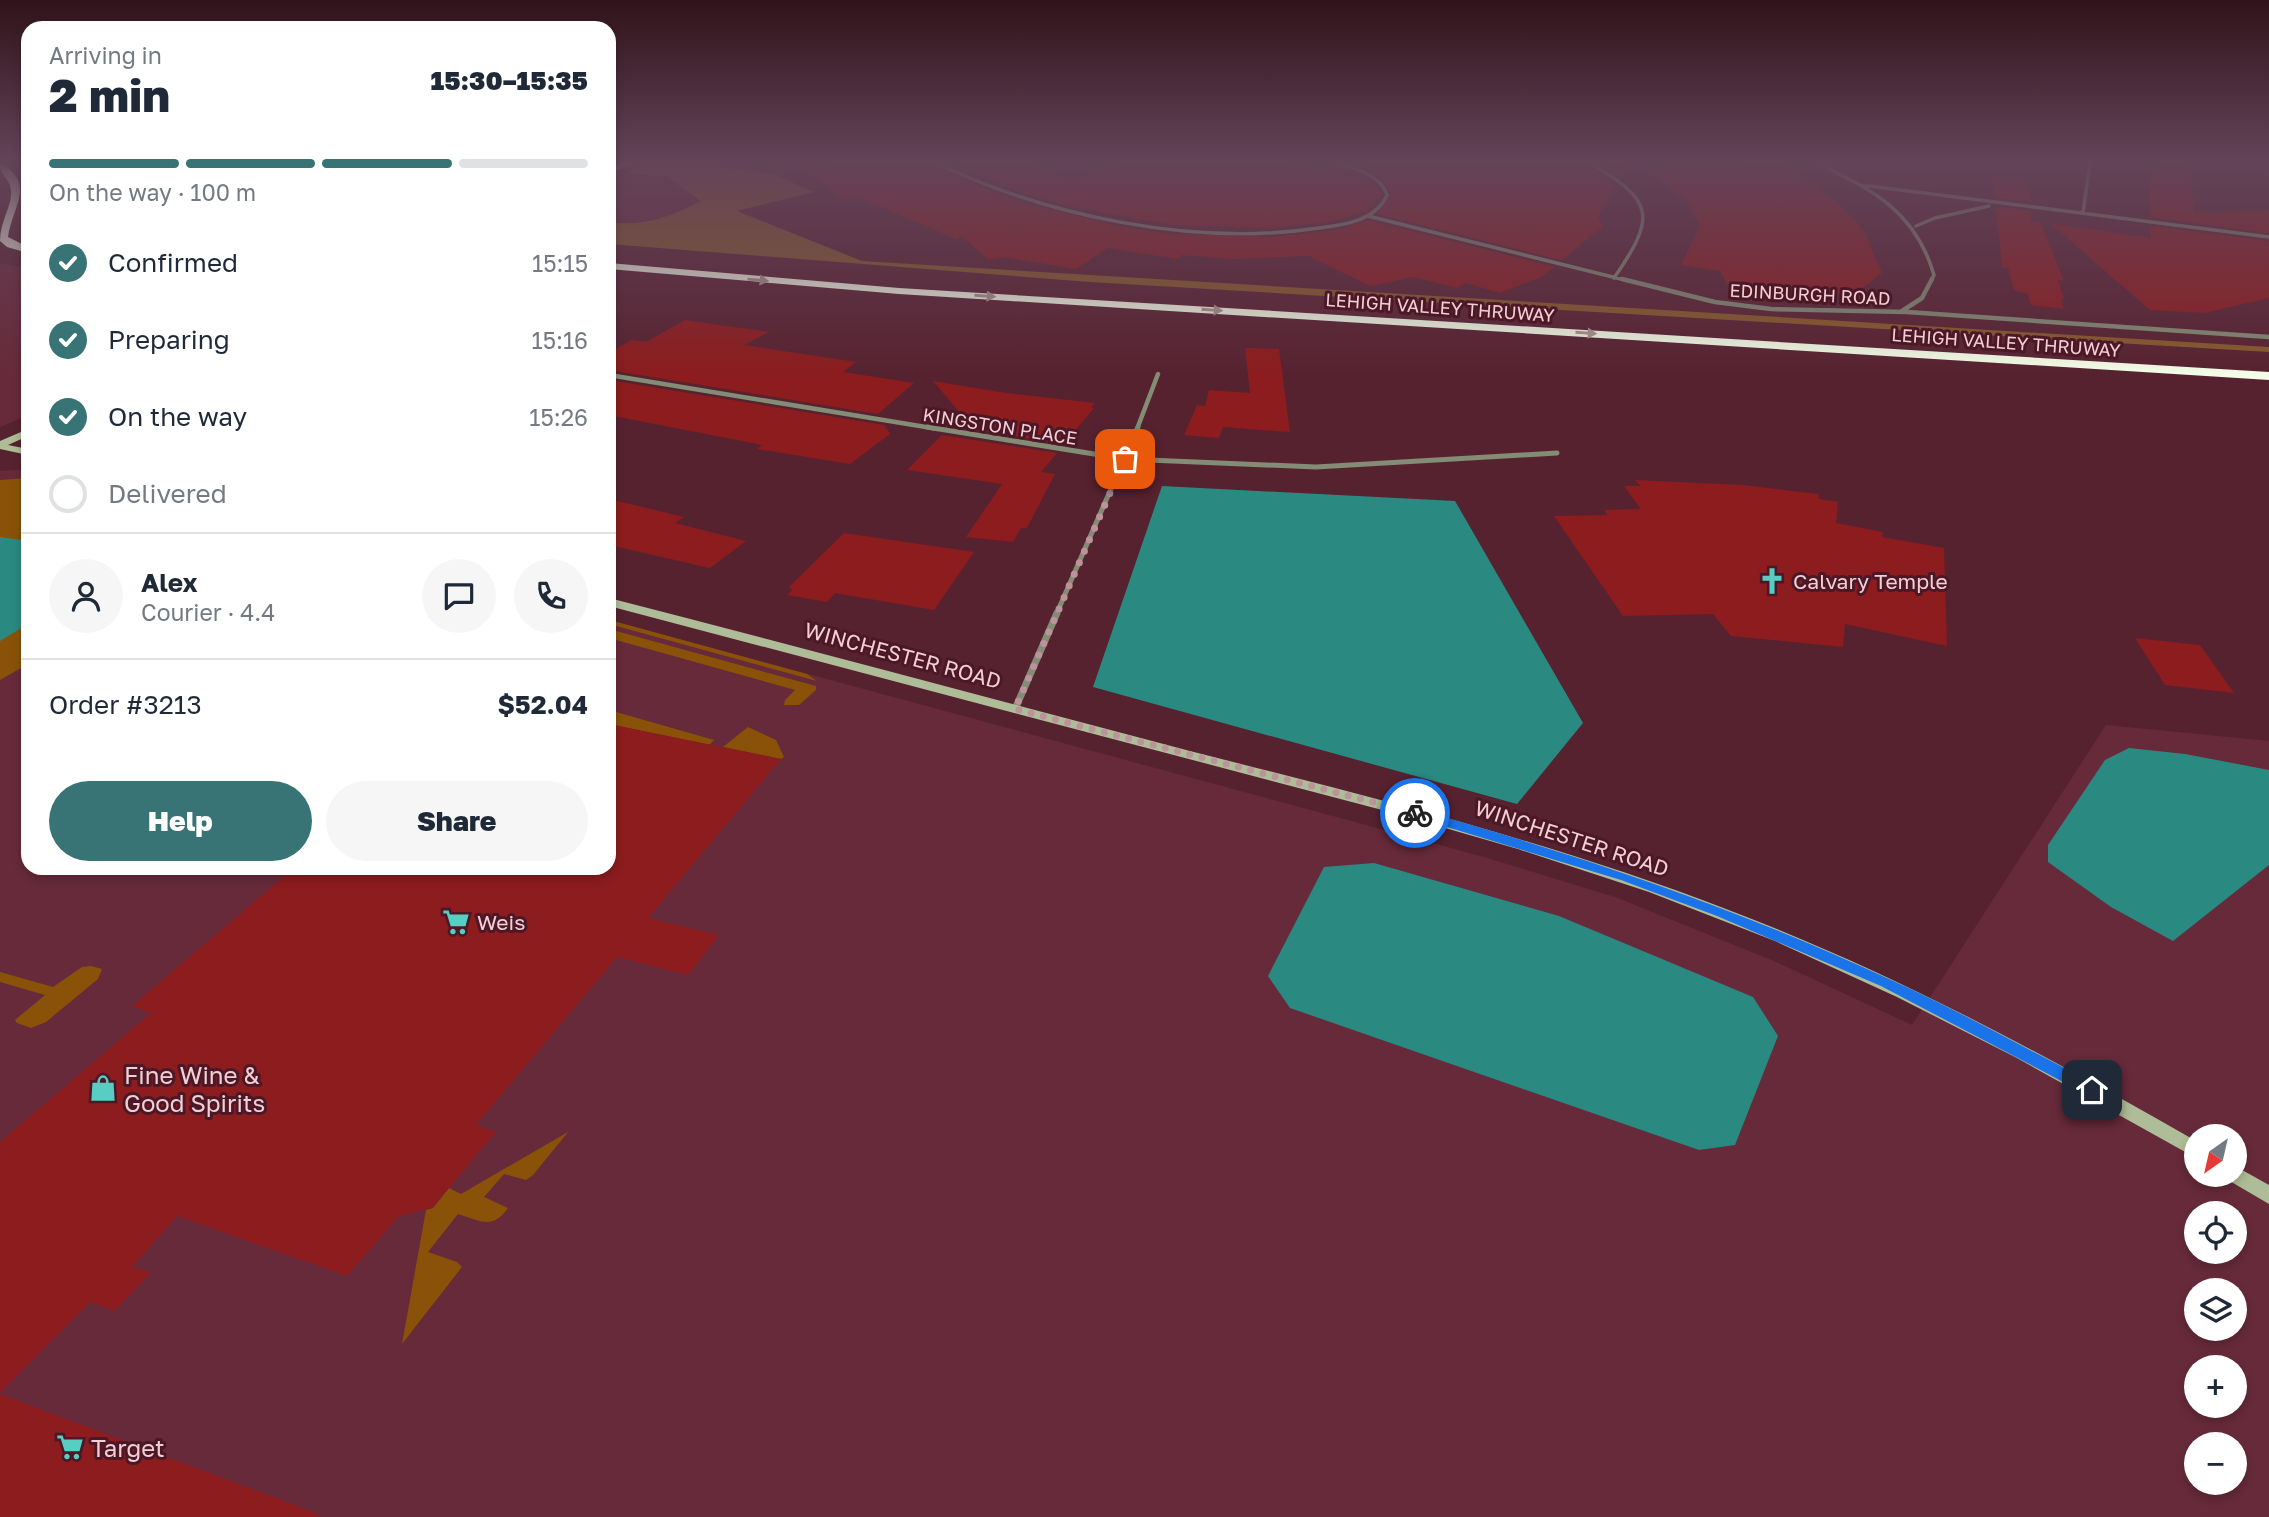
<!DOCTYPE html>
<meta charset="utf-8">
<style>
:root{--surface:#fff;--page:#f6f6f7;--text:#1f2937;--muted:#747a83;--line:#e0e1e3;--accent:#387375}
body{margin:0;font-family:"Golos Text",sans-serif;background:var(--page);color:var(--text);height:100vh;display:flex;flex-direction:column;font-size:26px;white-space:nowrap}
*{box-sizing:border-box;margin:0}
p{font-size:23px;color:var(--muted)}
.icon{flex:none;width:38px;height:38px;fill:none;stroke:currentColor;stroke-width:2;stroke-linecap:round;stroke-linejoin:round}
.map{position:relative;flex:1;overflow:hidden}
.panel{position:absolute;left:21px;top:21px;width:595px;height:854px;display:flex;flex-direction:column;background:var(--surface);border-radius:21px;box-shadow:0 4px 10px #0003}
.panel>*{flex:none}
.needle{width:46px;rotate:214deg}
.buttons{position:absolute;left:2184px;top:1124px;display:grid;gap:14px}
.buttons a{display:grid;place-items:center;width:63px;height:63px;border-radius:50%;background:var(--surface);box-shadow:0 4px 10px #0003;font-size:35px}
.pin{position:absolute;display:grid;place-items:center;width:60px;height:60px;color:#fff;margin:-30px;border-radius:14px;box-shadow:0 4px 10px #0006}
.courier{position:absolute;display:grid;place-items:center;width:70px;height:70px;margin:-35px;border:5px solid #1a73e8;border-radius:50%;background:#fff;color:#222;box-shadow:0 2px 9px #0007}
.summary em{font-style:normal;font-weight:800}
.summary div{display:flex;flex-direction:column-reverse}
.summary{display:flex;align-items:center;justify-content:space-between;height:119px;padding:0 28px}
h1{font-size:46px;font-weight:800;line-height:52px}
.bar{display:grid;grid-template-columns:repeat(4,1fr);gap:10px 7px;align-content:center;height:84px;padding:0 28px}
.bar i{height:9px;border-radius:5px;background:var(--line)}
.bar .current{background:var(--accent)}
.bar p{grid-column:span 4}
.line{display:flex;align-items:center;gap:18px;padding:0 28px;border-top:2px solid var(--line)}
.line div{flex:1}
.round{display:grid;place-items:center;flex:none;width:74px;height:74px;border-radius:37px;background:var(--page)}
ol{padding:0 28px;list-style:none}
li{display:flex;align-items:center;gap:21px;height:77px}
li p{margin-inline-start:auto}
li .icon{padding:7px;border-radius:50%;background:var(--accent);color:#fff;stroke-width:4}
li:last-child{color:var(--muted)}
li i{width:38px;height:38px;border:4px solid var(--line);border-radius:50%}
.primary-button{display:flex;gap:14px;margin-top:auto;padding:14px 28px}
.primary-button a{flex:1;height:80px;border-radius:42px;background:var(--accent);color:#fff;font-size:28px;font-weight:800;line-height:80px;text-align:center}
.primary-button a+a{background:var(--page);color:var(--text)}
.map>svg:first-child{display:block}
</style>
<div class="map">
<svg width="2269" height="1517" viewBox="0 0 2269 1517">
<rect width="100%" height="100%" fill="#572230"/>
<!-- built -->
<path fill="#672a3a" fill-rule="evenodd" d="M627 173 667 177 701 201 668 217 633 225 609 222V182Z
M0 263 28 269V415L0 427Z
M28 469V868H609V620L1484 857 1615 897 1774 961 1912 1025 2106 725 2269 741V1517H0V471ZM2196 1136H2235V1174H2196ZM2196 1213H2235V1251H2196ZM2196 1290H2235V1328H2196ZM2196 1367H2235V1405H2196ZM2196 1444H2235V1482H2196Z"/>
<!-- green -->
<path fill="#895208" d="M28 478V664L0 680V480Z
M617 622 807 674 817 681 609 624Z
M609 629 816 686V690L799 705H784L785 700 795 690 609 638Z
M609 710 714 740 709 745 609 724Z
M748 727 776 740 784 757 781 759 723 747Z
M91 966 102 969 98 979 46 1022 31 1028 17 1023 15 1020 45 995 0 982V972L53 987 82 967Z
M568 1132 533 1175 526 1180 504 1174 484 1197 508 1208C493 1230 480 1221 458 1214L428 1252 457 1262 462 1267 402 1344 426 1210 433 1208 449 1188 461 1194Z"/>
<!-- forest -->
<path fill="#885a29" d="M650 162H683L773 174 814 192 737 211 862 261 2269 347V352L1090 282 609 244V222C643 227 670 217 701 201L667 177 627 173Z"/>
<!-- water -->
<path fill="#2a8a81" d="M1162 486 1455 501 1583 723 1517 804 1093 687Z
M0 537 28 541V624L0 641Z
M2129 748 2185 754 2269 770V865L2173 941 2111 907 2048 862V845L2105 760Z
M1374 863 1559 916 1753 997 1778 1036 1735 1145 1699 1150 1290 1008 1268 976 1324 867Z"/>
<!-- building -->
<path fill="#8c1c1e" d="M830 162H930L976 185 1022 202 1121 227 1171 234 1272 237 1339 230 1368 220 1554 267 1541 277 1500 293 1466 283 1457 288 1414 277 1370 286 1309 256 1233 259 1181 255 1178 259 1108 248 1076 269 1004 257 988 260 962 236 956 239 855 196 841 199 808 169 831 167Z
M946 162H1023L1060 177 1076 178 1138 162H1276L1316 174 1344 169 1371 181 1382 195 1365 212 1328 222 1271 228 1172 225 1073 207 1025 194Z
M1392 162H1584L1615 185 1598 217 1603 226 1562 260 1378 214 1391 193 1382 179 1362 167Z
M1597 162H1628L1620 177Z
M2157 162H2190L2194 212 2269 211V233L2150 217 2149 180H2151L2152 172 2157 173Z
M1784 164 1834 200 1863 229 1882 273 1851 297 1834 293 1828 298 1780 289 1727 284 1720 271 1681 265 1700 226 1687 201 1648 170Z
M1993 177 2025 181 2032 202 1995 198Z
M1996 207 2032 211 2031 221 2041 223 2064 281 2058 280 2064 299H2061L2064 309 2031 305 2028 294 2014 290 2008 268 2002 267Z
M2050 223 2151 238 2150 226 2269 241V298L2204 313 2150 310Z
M685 320 769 332 744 345 856 362 843 372 914 383 878 414 609 370V352L632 340 646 342Z
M1245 348 1279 349 1290 432 1223 427 1219 438 1184 435 1197 405 1205 406 1209 390 1250 393Z
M609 380 884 425 890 434 850 464 757 449 762 445 609 415Z
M933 381 1006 393 1095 403 1091 408H1094L1064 444 951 426 962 415Z
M942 435 1057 453 1041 472 1055 474 1027 528H1021L1013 542 966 537 1002 484 907 470Z
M1635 480 1743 485 1819 494V499L1838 502 1836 523 1883 532 1882 537 1944 548 1947 646 1845 624 1843 647 1731 636 1713 614 1623 616 1554 516 1608 515 1604 510 1641 509 1624 486H1641Z
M609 499 684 517 675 523 746 541 710 568 609 545Z
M844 533 974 552 934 610 835 593 827 602 787 595 793 589 788 588Z
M2135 638 2200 645 2234 693 2165 685Z
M609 724 781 759 648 918 719 935 688 975 617 957 476 1125 496 1132 432 1208 399 1216 347 1276 177 1216 132 1267 151 1273 114 1311 90 1302 0 1393V1142L151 1013 132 1006 294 868H609Z
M0 1394 318 1514V1517H0Z"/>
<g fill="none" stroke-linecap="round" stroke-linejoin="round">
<!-- street-far3 -->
<path stroke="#838c75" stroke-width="3.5" d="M934 162C1046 216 1194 247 1319 228 1343 225 1376 221 1387 195 1381 175 1355 169 1337 162
M1588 162C1656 201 1656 217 1614 278
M1815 162C1872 190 1915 210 1934 275L1931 281
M1861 185 2269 237
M2083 213 2090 162
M1368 216 1629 281
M1916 226 1935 218 1989 206"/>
<!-- street-far2 -->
<path stroke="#838c75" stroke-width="4.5" d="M1622 279 1715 302 1771 309 1907 312 2269 337
M1902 311 1922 298 1932 279
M609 375 938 429
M1137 429 1158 374"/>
<!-- street-far1 -->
<path stroke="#838c75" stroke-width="5" d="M927 427 1125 459 1316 467 1557 453
M1056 615 1138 427"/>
<!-- street -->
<path stroke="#838c75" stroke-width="7" d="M1015 709 1057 613"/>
<!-- secondary -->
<path fill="#aebd97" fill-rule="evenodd" d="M28 429V436L8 445 28 449V455L0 449V441Z
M609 598C803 648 997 700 1190 751 1371 797 1552 842 1726 909 1890 971 2044 1054 2196 1141V1158L2015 1057 1897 997 1775 941 1649 892 1518 849 1386 811 609 606Z
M2235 1166 2269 1185V1204L2228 1180 2225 1174H2235Z"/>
<!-- primary -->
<path fill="#cfe2b2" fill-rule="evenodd" d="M621 162H632L609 173V168Z"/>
<!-- highway -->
<path fill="#f4fee7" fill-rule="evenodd" d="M619 163 622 168 609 172V166Z
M0 164C38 182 11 209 8 237L28 247V253L7 247 0 241C0 221 13 204 11 190 10 179 0 175 0 164Z
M609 263 899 288 2269 372V380L899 294 609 269Z"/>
</g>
<!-- one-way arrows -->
<defs><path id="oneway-solid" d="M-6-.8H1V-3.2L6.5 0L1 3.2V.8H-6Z" transform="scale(1.75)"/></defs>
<g fill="#a89691">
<use href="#oneway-solid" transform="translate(758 280) rotate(5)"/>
<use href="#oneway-solid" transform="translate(985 296) rotate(4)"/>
<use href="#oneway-solid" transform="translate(1212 310) rotate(4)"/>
<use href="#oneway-solid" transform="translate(1586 333) rotate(4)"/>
</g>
<!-- sky -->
<linearGradient id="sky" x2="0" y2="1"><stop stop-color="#30131a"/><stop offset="0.43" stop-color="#634459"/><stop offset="1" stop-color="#634459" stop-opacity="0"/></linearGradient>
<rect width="2269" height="375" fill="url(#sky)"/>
<!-- route -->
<path fill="#1a73e8" d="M1415 809C1577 854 1736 908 1889 979 1960 1011 2028 1050 2097 1085L2099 1090 2092 1096 2086 1094 1881 986 1717 916 1621 880 1411 816V810Z"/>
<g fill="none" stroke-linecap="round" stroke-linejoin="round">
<!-- done -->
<path stroke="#bc929b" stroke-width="7" stroke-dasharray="0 12.6" d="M1125 459 1015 709 1415 813"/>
</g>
<!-- icons -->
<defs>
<symbol id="church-bare" viewBox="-9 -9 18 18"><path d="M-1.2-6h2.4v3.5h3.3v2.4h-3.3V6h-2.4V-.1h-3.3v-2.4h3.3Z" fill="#57cec1" stroke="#4c1827" stroke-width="2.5" paint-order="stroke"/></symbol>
<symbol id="supermarket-bare" viewBox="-9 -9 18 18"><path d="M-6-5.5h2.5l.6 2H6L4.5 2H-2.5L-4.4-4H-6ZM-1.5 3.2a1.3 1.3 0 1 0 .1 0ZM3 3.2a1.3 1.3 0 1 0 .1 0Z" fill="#57cec1" stroke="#4c1827" stroke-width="2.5" paint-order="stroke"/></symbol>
<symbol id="shop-bare" viewBox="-9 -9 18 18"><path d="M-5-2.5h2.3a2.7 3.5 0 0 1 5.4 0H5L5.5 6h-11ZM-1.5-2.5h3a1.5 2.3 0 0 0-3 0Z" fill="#57cec1" stroke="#4c1827" stroke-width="2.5" paint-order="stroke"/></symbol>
</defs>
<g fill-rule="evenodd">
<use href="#church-bare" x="1753" y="562" width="38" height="38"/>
<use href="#supermarket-bare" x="437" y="903" width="38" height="38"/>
<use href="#shop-bare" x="84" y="1069" width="38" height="38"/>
<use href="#supermarket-bare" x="51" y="1428" width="38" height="38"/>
</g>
<g text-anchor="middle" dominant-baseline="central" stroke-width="6" stroke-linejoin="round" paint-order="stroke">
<!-- far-street labels -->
<g font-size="18" fill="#f2cfd5" stroke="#4c1827">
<text transform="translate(1810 294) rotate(3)">EDINBURGH ROAD</text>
<text transform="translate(1440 307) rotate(4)">LEHIGH VALLEY THRUWAY</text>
<text transform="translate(2006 342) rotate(4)">LEHIGH VALLEY THRUWAY</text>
<text transform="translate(1000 426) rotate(9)">KINGSTON PLACE</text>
</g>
<!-- poi labels -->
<g font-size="21" fill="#f2cfd5" stroke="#4c1827" text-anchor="start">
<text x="1793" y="581">Calvary Temple</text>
<text x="477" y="922">Weis</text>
</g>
<!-- street labels -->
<g font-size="21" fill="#f2cfd5" stroke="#4c1827">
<text transform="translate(903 655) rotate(15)">WINCHESTER ROAD</text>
<text transform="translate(1572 838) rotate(18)">WINCHESTER ROAD</text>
</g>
<!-- near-poi labels -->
<g font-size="24" fill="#f2cfd5" stroke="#4c1827" text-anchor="start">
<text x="124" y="1074">Fine Wine &amp;<tspan x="124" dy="28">Good Spirits</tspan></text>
<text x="91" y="1447">Target</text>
</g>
</g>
</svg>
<div class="buttons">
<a><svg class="needle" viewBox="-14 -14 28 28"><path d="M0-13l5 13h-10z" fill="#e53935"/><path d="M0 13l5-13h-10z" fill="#747a83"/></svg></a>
<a><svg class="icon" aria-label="locate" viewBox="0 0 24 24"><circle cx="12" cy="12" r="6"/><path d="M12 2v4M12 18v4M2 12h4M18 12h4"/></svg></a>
<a><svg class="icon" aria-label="layers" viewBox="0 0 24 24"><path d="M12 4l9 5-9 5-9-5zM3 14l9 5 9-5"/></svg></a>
<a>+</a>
<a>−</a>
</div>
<div class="pin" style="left:1125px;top:459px;background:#ea580c"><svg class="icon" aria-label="bag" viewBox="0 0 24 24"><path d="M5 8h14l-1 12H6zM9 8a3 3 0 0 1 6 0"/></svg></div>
<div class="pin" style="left:2092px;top:1090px;background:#1f2937"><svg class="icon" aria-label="home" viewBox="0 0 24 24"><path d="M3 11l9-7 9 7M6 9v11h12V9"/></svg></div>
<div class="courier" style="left:1415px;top:813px"><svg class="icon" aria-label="bike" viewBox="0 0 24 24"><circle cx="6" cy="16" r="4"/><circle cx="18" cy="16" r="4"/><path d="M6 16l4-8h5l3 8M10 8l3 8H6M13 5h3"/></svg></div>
<section class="panel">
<div class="summary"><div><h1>2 min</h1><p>Arriving in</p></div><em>15:30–15:35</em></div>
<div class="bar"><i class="current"></i><i class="current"></i><i class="current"></i><i></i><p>On the way · 100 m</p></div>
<ol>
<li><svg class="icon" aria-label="check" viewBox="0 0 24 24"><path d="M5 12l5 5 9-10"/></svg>Confirmed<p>15:15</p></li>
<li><svg class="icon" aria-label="check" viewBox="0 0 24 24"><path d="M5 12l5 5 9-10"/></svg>Preparing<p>15:16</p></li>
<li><svg class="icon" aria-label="check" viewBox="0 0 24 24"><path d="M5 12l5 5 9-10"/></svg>On the way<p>15:26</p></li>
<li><i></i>Delivered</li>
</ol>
<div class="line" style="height:126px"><a class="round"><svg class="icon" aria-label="person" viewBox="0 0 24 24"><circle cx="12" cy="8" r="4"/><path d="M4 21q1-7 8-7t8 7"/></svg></a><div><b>Alex</b><p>Courier · 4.4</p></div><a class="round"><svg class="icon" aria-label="chat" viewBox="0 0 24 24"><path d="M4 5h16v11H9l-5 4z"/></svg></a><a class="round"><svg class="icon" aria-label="phone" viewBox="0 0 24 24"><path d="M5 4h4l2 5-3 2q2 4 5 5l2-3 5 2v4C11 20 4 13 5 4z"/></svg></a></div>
<div class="line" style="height:91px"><div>Order #3213</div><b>$52.04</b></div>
<div class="primary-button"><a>Help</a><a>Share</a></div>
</section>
</div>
